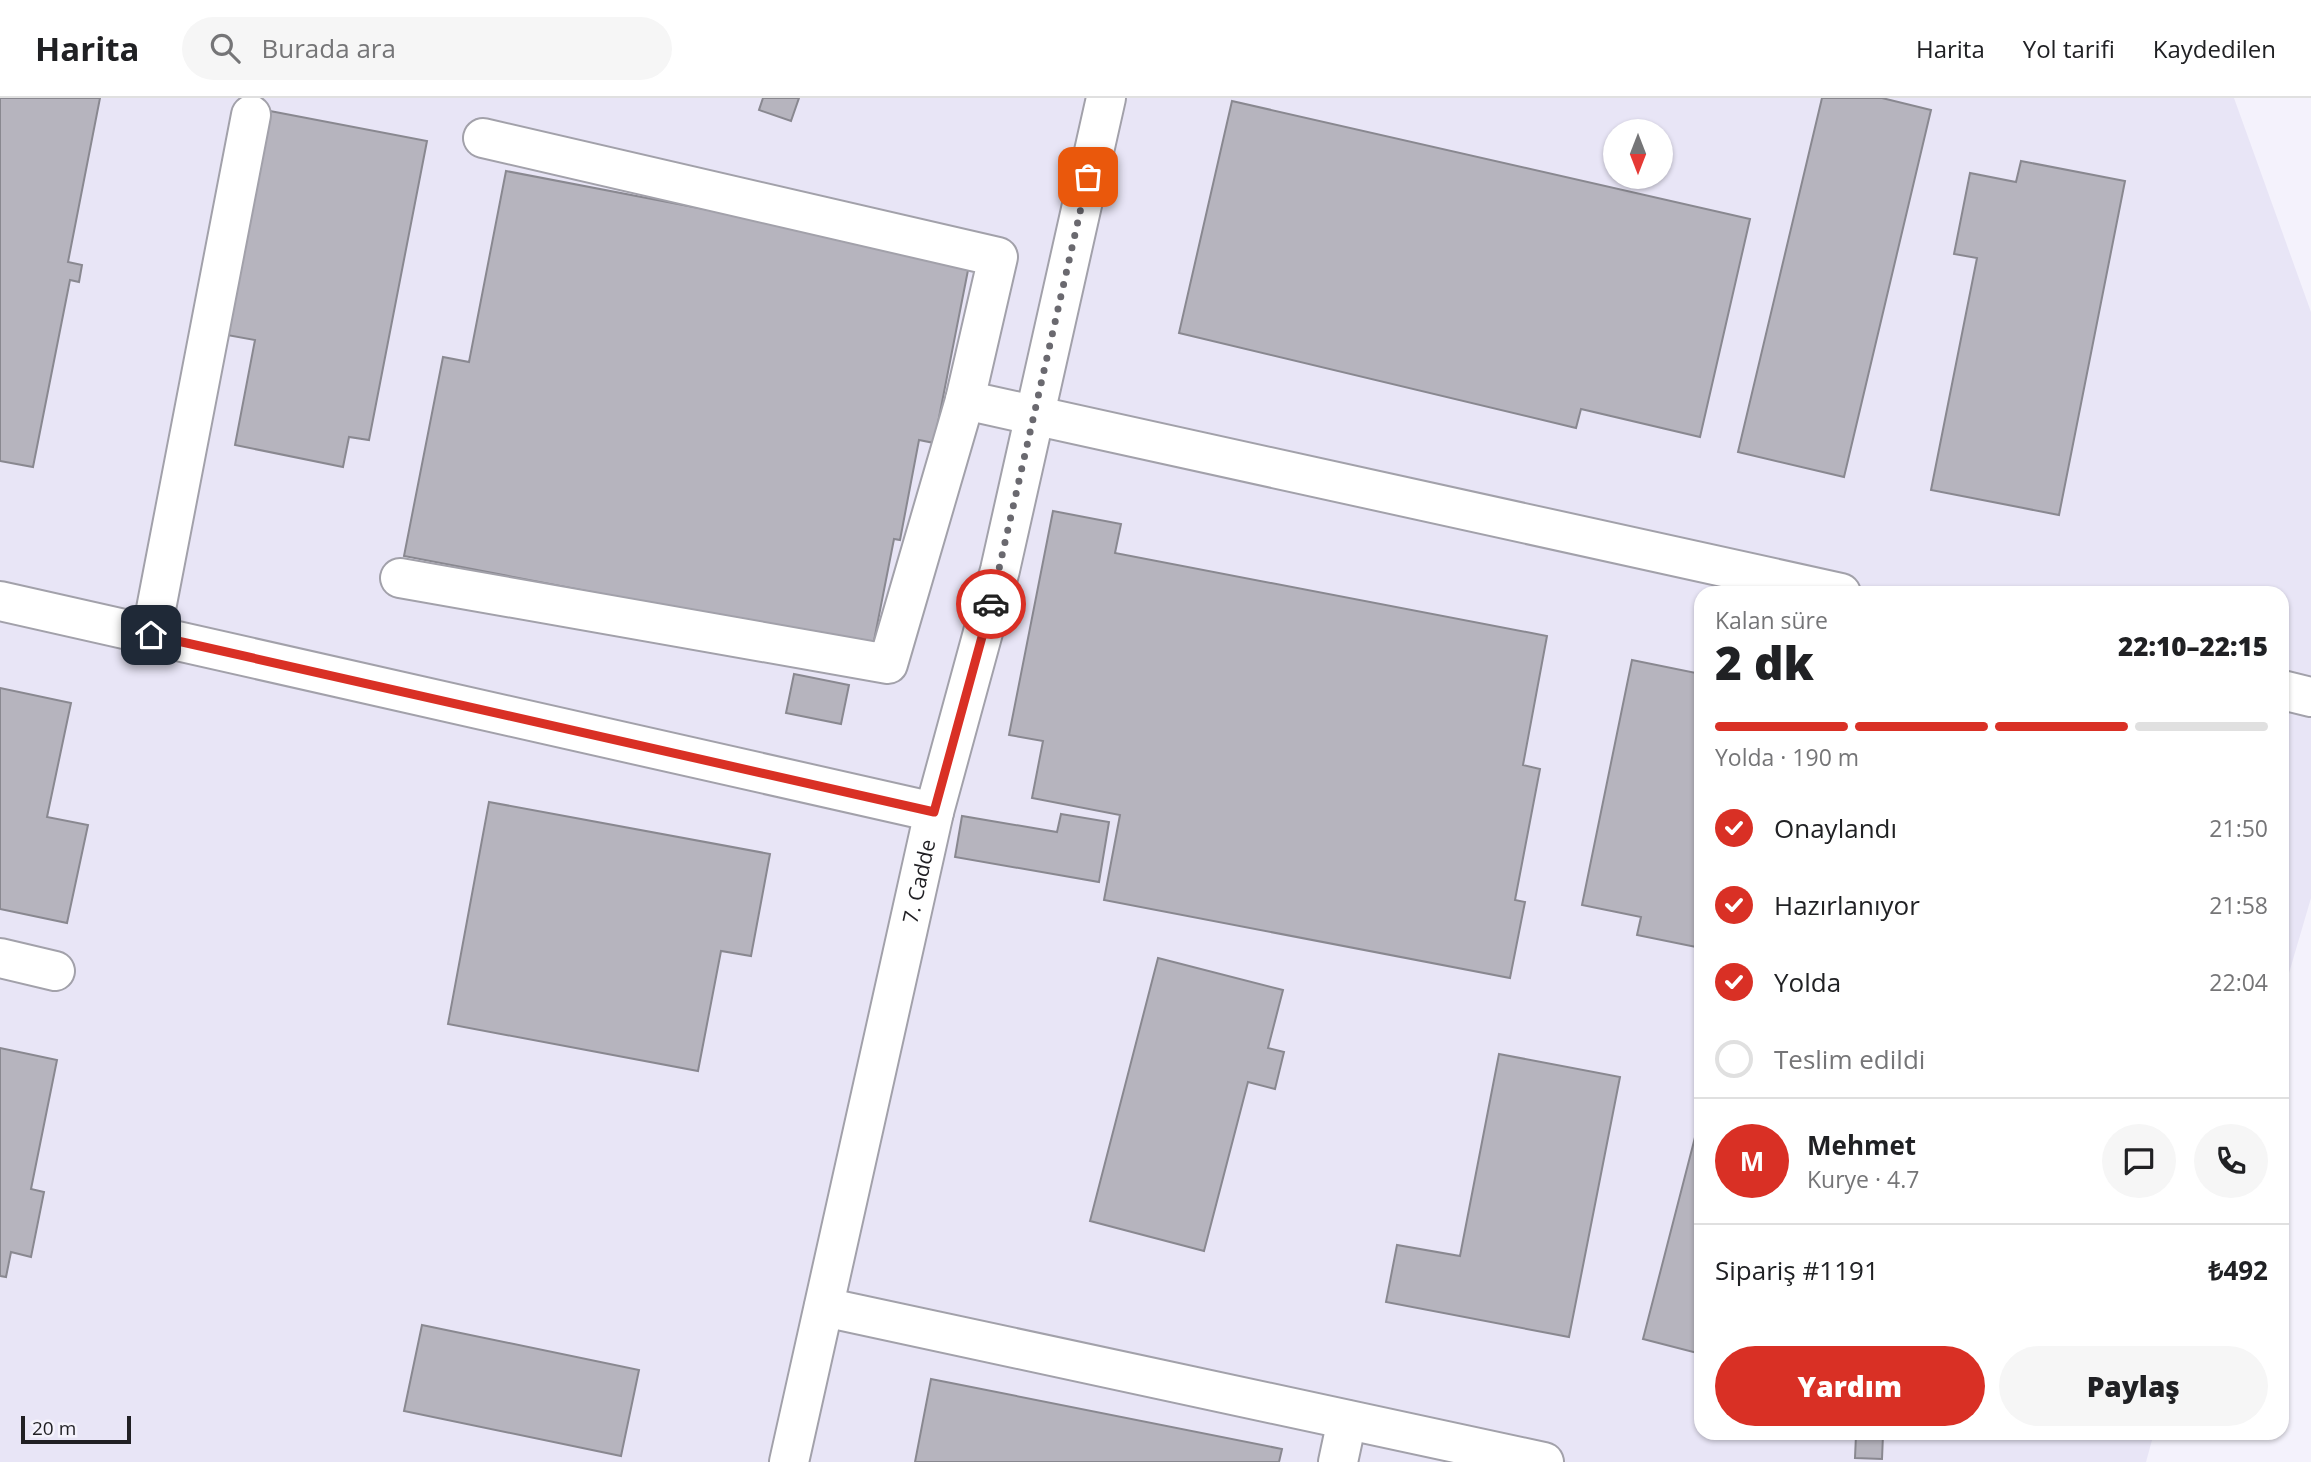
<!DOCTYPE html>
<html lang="tr">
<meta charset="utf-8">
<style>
:root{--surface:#fff;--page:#f6f6f6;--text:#202124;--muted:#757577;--line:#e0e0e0;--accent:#d93025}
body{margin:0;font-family:"Open Sans",sans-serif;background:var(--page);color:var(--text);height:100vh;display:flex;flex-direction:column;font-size:26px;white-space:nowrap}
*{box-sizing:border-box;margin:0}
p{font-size:23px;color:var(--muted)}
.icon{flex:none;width:38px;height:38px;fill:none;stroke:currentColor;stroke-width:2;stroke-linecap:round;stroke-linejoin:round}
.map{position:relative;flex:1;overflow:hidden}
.side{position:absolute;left:1694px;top:488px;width:595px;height:854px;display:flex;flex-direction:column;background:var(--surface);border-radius:21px;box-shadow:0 2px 5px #0004}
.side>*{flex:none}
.needle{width:46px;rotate:180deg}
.controls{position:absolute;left:1603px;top:21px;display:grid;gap:14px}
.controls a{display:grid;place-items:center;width:70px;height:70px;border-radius:50%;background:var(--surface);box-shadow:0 2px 5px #0004;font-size:35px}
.scale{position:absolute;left:21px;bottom:18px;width:110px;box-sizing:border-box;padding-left:7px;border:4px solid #201f23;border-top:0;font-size:19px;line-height:24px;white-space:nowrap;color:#201f23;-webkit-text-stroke:5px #f4f2fc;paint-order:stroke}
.pin{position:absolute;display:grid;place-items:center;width:60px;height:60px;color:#fff;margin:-30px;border-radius:14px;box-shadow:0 4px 10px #0006}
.courier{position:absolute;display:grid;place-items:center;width:70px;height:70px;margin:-35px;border:5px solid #d93025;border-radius:50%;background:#fff;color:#222;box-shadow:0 2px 9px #0007}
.overview em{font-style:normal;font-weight:800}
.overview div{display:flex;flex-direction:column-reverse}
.overview{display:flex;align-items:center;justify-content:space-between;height:119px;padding:0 21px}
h1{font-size:46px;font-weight:800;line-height:52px}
.bar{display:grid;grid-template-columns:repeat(4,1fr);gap:10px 7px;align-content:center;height:84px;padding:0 21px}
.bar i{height:9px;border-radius:5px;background:var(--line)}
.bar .on{background:var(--accent)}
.bar p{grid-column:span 4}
.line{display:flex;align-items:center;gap:18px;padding:0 21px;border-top:2px solid var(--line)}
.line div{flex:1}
.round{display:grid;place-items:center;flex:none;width:74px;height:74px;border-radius:37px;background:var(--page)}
ol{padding:0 21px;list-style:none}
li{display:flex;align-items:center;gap:21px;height:77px}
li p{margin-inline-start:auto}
li .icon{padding:7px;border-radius:50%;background:var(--accent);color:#fff;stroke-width:4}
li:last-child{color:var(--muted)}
li i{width:38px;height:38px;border:4px solid var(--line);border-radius:50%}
.cta{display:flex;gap:14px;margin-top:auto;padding:14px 21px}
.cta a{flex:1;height:80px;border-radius:42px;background:var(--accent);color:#fff;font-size:28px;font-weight:800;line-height:80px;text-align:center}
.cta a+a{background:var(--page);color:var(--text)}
header{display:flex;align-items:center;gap:42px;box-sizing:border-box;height:98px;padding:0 35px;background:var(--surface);border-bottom:2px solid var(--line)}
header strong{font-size:33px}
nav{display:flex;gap:38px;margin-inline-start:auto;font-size:24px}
.search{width:490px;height:63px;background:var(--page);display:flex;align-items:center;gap:18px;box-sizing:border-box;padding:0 24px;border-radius:38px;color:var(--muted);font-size:26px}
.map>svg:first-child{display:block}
</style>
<header>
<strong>Harita</strong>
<div class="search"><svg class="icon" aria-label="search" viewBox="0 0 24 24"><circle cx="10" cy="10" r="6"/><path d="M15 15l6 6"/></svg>Burada ara</div>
<nav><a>Harita</a><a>Yol tarifi</a><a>Kaydedilen</a></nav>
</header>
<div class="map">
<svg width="2311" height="1364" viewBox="0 0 2311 1364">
<rect width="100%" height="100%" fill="#f4f2fc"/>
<!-- built -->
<path fill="#e8e5f6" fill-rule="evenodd" d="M0 0H2234L2311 214V800L2282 899V495H1701V1335H2154L2146 1364H0ZM1615 33H1661V79H1615Z"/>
<!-- building -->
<path fill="#b6b4be" stroke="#898890" stroke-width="2" d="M0 0H100L68 164 82 167 79 184 70 182 33 369 0 363Z
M763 0H799L791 23 759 12Z
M1822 0H1882L1931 12 1844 379 1738 354Z
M1232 3 1750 121 1700 339 1581 311 1576 330 1179 235Z
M270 13 427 43 369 342 349 339 343 369 235 347 255 242 227 237Z
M2021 63 2125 83 2059 417 1931 392 1977 160 1954 156 1970 75 2016 84Z
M506 73 970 162 934 345 919 342 900 442 894 441 873 548 404 458 443 259 469 264Z
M1053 413 1121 426 1115 455 1547 538 1523 667 1540 671 1515 802 1525 804 1510 880 1104 802 1120 717 1032 700 1043 643 1009 637Z
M1632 562 1701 576V850L1637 837 1641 819 1582 807Z
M794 576 849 587 841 626 786 615Z
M0 590 71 605 47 719 88 727 67 825 0 811Z
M489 704 770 756 751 858 721 853 698 973 448 926Z
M1061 716 1109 724 1099 784 955 759 962 718 1057 734Z
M1158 860 1283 892 1268 950 1284 954 1275 991 1248 984 1204 1153 1090 1123Z
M0 950 57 962 31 1091 44 1094 31 1159 11 1154 6 1179 0 1178Z
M1499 956 1620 979 1569 1239 1386 1204 1397 1147 1460 1158Z
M1701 1016V1256L1643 1241Z
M422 1227 639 1272 621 1358 404 1313Z
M931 1281 1282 1351 1279 1364H915Z
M1856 1337H1883L1882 1361 1855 1360Z"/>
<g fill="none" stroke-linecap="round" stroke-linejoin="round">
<defs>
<g id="minor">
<path d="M483 40 998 159 965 302 1841 495"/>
<path d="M400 480 888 566 965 302"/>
<path d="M0 503 934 714"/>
<path d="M151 537 251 17"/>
<path d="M2282 592 2311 599"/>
<path d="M0 860 55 873"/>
<path d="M824 1209 1544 1364"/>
<path id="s1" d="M789 1364 934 714 1000 472 1106 0"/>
<path d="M1338 1364 1347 1322"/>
</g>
</defs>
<!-- minor casing -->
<use href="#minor" stroke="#a2a1aa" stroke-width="42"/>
<!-- minor -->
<use href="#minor" stroke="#fff" stroke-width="38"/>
</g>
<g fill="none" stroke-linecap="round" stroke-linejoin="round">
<!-- done -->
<path stroke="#6a696f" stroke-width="7" stroke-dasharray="0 12.6" d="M991 506 1088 79"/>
<!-- route -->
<path stroke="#d93025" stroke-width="9" d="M151 537 934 714 991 506"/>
</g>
<g text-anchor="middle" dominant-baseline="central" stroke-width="7" stroke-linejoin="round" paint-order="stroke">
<!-- street labels -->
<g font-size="21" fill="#201f23" stroke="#f4f2fc">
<text stroke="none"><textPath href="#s1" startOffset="595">7. Cadde</textPath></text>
</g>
</g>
</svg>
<div class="controls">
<a><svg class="needle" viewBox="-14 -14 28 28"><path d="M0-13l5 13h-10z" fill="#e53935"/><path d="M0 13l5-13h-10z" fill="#757577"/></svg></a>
</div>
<div class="scale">20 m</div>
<div class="pin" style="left:1088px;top:79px;background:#ea580c"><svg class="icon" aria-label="bag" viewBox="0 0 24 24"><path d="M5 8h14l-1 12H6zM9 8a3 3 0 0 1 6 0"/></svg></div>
<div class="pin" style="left:151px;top:537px;background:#1f2937"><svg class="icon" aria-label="home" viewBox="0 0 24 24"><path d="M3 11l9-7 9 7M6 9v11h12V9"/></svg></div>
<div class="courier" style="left:991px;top:506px"><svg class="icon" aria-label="car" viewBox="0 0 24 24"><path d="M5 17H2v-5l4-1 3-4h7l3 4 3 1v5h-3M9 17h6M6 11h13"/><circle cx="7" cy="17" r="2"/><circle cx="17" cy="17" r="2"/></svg></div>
<section class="side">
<div class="overview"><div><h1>2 dk</h1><p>Kalan süre</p></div><em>22:10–22:15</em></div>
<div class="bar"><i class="on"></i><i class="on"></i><i class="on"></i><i></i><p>Yolda · 190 m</p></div>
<ol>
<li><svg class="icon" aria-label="check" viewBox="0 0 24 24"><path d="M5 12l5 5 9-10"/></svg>Onaylandı<p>21:50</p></li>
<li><svg class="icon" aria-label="check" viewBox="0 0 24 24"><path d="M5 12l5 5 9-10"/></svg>Hazırlanıyor<p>21:58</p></li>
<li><svg class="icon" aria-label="check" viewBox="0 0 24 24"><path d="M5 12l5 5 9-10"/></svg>Yolda<p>22:04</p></li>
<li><i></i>Teslim edildi</li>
</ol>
<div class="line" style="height:126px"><b class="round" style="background:var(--accent);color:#fff">M</b><div><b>Mehmet</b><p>Kurye · 4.7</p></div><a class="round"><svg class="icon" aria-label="chat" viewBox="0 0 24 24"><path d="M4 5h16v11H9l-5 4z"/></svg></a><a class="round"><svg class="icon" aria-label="phone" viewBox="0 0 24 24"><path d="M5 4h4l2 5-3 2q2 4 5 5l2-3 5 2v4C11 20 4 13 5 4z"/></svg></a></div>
<div class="line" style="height:91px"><div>Sipariş #1191</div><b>₺492</b></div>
<div class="cta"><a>Yardım</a><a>Paylaş</a></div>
</section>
</div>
